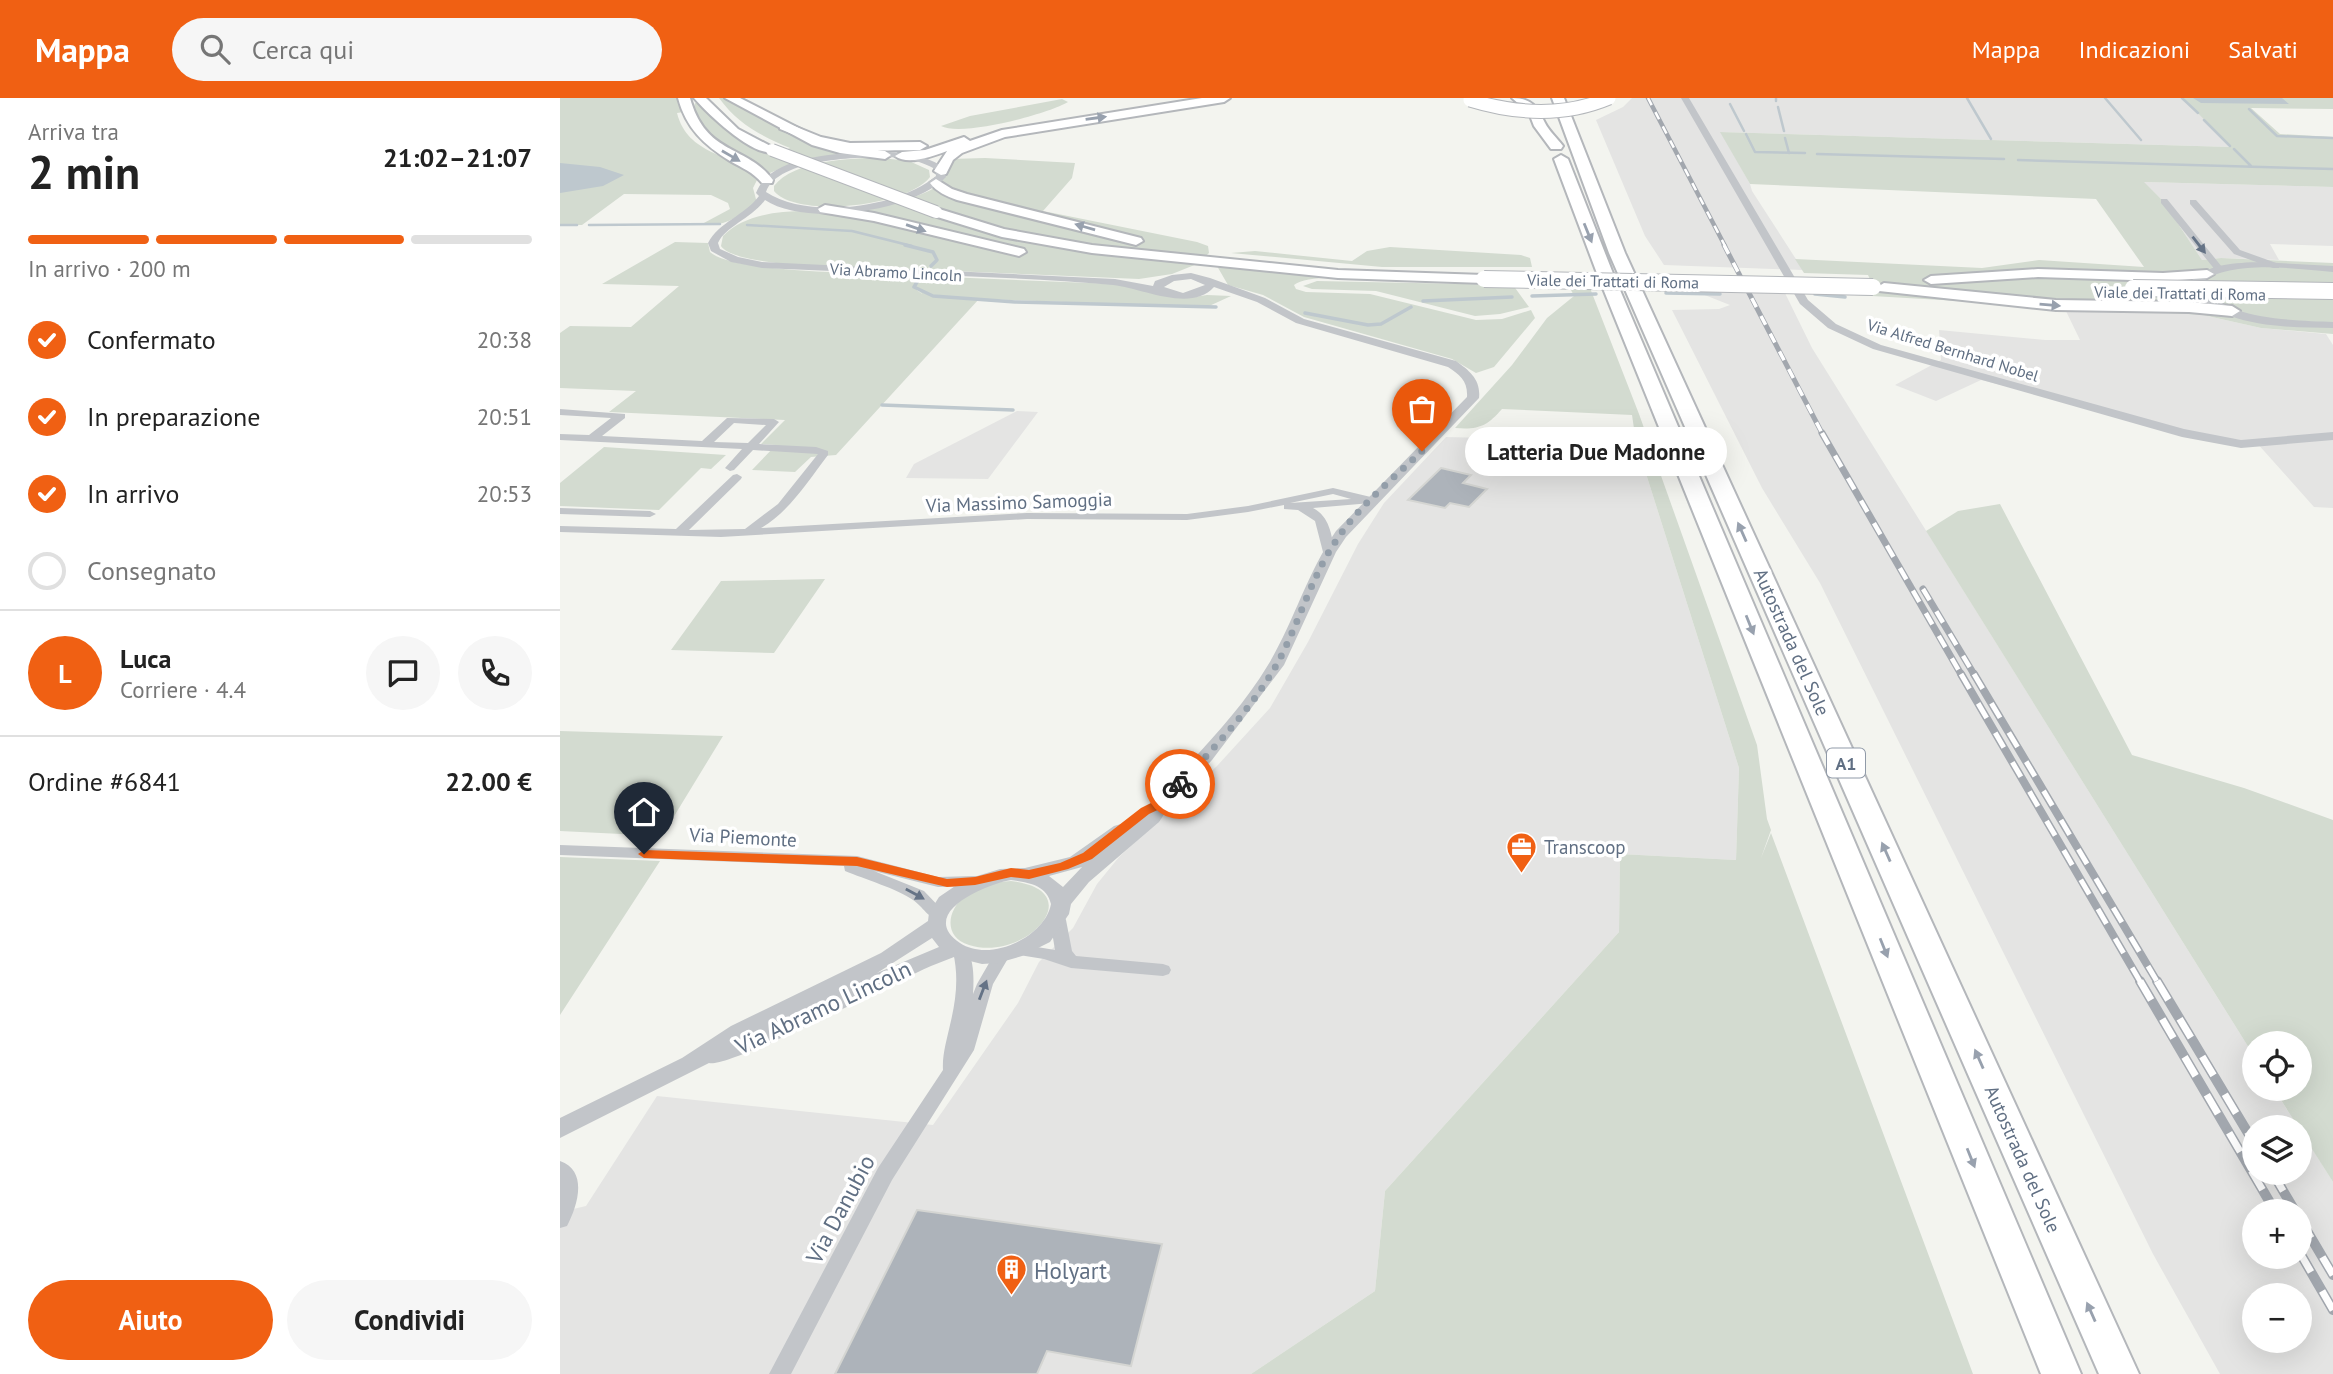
<!DOCTYPE html>
<html lang="it">
<meta charset="utf-8">
<style>
:root{--surface:#fff;--page:#f6f6f6;--text:#222;--muted:#767676;--line:#e0e0e0;--accent:#f06013}
body{margin:0;font-family:"PT Sans",sans-serif;background:var(--page);color:var(--text);height:100vh;display:flex;flex-direction:column;font-size:26px;white-space:nowrap}
*{box-sizing:border-box;margin:0}
p{font-size:23px;color:var(--muted)}
.icon{flex:none;width:38px;height:38px;fill:none;stroke:currentColor;stroke-width:2;stroke-linecap:round;stroke-linejoin:round}
.map{position:relative;flex:1;overflow:hidden}
.drawer{display:flex;flex-direction:column;background:var(--surface);width:560px}
.drawer>*{flex:none}
.fabs{position:absolute;left:1682px;top:933px;display:grid;gap:14px}
.fabs a{display:grid;place-items:center;width:70px;height:70px;border-radius:50%;background:var(--surface);box-shadow:0 7px 28px #0002;font-size:35px}
.pin{position:absolute;display:grid;place-items:center;width:60px;height:60px;color:#fff;margin:-72px -30px;border-radius:50% 50% 50% 0;rotate:-45deg;box-shadow:0 0 7px #0007}
.pin .icon{rotate:45deg}
.courier{position:absolute;display:grid;place-items:center;width:70px;height:70px;margin:-35px;border:5px solid #f06013;border-radius:50%;background:#fff;color:#222;box-shadow:0 2px 9px #0007}
.bubble{position:absolute;height:49px;border-radius:24px;background:var(--surface);box-shadow:0 7px 28px #0002;font-size:23px;font-weight:700;line-height:49px;text-align:center}
.head em{font-style:normal;font-weight:700}
.head div{display:flex;flex-direction:column-reverse}
.head{display:flex;align-items:center;justify-content:space-between;height:119px;padding:0 28px}
h1{font-size:46px;font-weight:700;line-height:52px}
.bar{display:grid;grid-template-columns:repeat(4,1fr);gap:10px 7px;align-content:center;height:84px;padding:0 28px}
.bar i{height:9px;border-radius:5px;background:var(--line)}
.bar .on{background:var(--accent)}
.bar p{grid-column:span 4}
.line{display:flex;align-items:center;gap:18px;padding:0 28px;border-top:2px solid var(--line)}
.line div{flex:1}
.round{display:grid;place-items:center;flex:none;width:74px;height:74px;border-radius:37px;background:var(--page)}
ol{padding:0 28px;list-style:none}
li{display:flex;align-items:center;gap:21px;height:77px}
li p{margin-inline-start:auto}
li .icon{padding:7px;border-radius:50%;background:var(--accent);color:#fff;stroke-width:4}
li:last-child{color:var(--muted)}
li i{width:38px;height:38px;border:4px solid var(--line);border-radius:50%}
.action{display:flex;gap:14px;margin-top:auto;padding:14px 28px}
.action a{flex:1;height:80px;border-radius:42px;background:var(--accent);color:#fff;font-size:28px;font-weight:700;line-height:80px;text-align:center}
.action a+a{background:var(--page);color:var(--text)}
header{display:flex;align-items:center;gap:42px;box-sizing:border-box;height:98px;padding:0 35px;background:var(--accent);color:#fff}
header strong{font-size:33px}
nav{display:flex;gap:38px;margin-inline-start:auto;font-size:24px}
.search{width:490px;height:63px;background:var(--page);display:flex;align-items:center;gap:18px;box-sizing:border-box;padding:0 24px;border-radius:38px;color:var(--muted);font-size:26px}
main{display:flex;flex:1;min-height:0}
.map>svg:first-child{display:block}
</style>
<header>
<strong>Mappa</strong>
<div class="search"><svg class="icon" aria-label="search" viewBox="0 0 24 24"><circle cx="10" cy="10" r="6"/><path d="M15 15l6 6"/></svg>Cerca qui</div>
<nav><a>Mappa</a><a>Indicazioni</a><a>Salvati</a></nav>
</header>
<main>
<section class="drawer">
<div class="head"><div><h1>2 min</h1><p>Arriva tra</p></div><em>21:02–21:07</em></div>
<div class="bar"><i class="on"></i><i class="on"></i><i class="on"></i><i></i><p>In arrivo · 200 m</p></div>
<ol>
<li><svg class="icon" aria-label="check" viewBox="0 0 24 24"><path d="M5 12l5 5 9-10"/></svg>Confermato<p>20:38</p></li>
<li><svg class="icon" aria-label="check" viewBox="0 0 24 24"><path d="M5 12l5 5 9-10"/></svg>In preparazione<p>20:51</p></li>
<li><svg class="icon" aria-label="check" viewBox="0 0 24 24"><path d="M5 12l5 5 9-10"/></svg>In arrivo<p>20:53</p></li>
<li><i></i>Consegnato</li>
</ol>
<div class="line" style="height:126px"><b class="round" style="background:var(--accent);color:#fff">L</b><div><b>Luca</b><p>Corriere · 4.4</p></div><a class="round"><svg class="icon" aria-label="chat" viewBox="0 0 24 24"><path d="M4 5h16v11H9l-5 4z"/></svg></a><a class="round"><svg class="icon" aria-label="phone" viewBox="0 0 24 24"><path d="M5 4h4l2 5-3 2q2 4 5 5l2-3 5 2v4C11 20 4 13 5 4z"/></svg></a></div>
<div class="line" style="height:91px"><div>Ordine #6841</div><b>22.00 €</b></div>
<div class="action"><a>Aiuto</a><a>Condividi</a></div>
</section>
<div class="map">
<svg width="1773" height="1276" viewBox="0 0 1773 1276">
<rect width="100%" height="100%" fill="#f3f4ef"/>
<!-- built -->
<path fill="#e4e4e3" fill-rule="evenodd" d="M1072 0H1623L1672 49 1161 34 1190 86 1192 93 1243 172 1104 167 1085 138 1036 22 1063 9Z
M1583 84 1773 89V148L1710 146 1719 162 1661 160 1642 162 1603 103Z
M1132 192 1224 193 1252 250 1694 958V990L1714 991 1738 1029H1694V1074H1740V1031L1773 1084V1276H1660L1593 1156 1260 485 1202 390 1112 212 1159 211 1170 207ZM1694 1113H1740V1158H1694ZM1694 1197H1740V1242H1694Z
M1504 209 1643 217 1701 230 1766 236 1773 247V410L1754 409 1696 344 1649 338 1421 282 1376 303 1335 287 1381 262 1379 232 1485 242H1520Z
M457 313 478 314 428 381 346 380 354 366Z
M886 339 1076 344 1179 670 1176 762 1060 756 1059 834 825 1093 815 1193 691 1276H0V1122L5 1113 26 1108 97 998 373 1027 458 905 479 864 513 830 537 786 559 759 657 668 710 610 748 544 798 446 824 405Z"/>
<!-- green -->
<path fill="#d3dbd0" d="M0 0H118L124 14 117 15C128 58 171 54 198 80L193 90 197 105C181 118 163 130 142 126L170 111 168 105 151 97 64 96 22 127H0Z
M159 0H166L296 55 224 69 210 75C190 62 127 34 135 5L140 6C173 37 178 42 223 53L230 50C201 38 178 26 159 0Z
M1623 0H1773V11L1691 10 1720 36 1773 39V89L1584 84 1603 103 1642 162 1661 160 1773 165V236L1701 230 1643 217 1224 193 1316 194 1308 177 1244 175 1235 161 1422 170 1479 162 1584 169 1536 101 1190 86 1160 34 1671 49Z
M502 1 508 4C488 16 402 39 381 28L410 18Z
M321 60 349 63 369 72 370 79C349 108 237 121 214 93V88C234 62 291 60 321 60Z
M425 60 515 65 512 80 483 113 637 144 648 148 649 155 637 166 612 176 579 181 368 172 371 167 366 172C332 171 176 172 161 148L163 138C200 99 288 116 337 121L286 112C309 107 369 103 382 82 386 76 387 67 390 61Z
M115 144 148 145 150 154C174 176 321 175 361 177L353 189 362 196 355 189 362 178 554 186 627 200 647 197 671 198 647 209 419 201 276 357 251 359 235 374 192 372 216 347 201 346 225 322 49 314 76 293 0 290V235L10 228 71 229 119 188 42 186Z
M830 149 961 157 970 160 972 169H822L671 155 695 153 792 163 807 153Z
M657 168 832 183C810 183 749 174 734 187L736 191 746 194 810 196 916 222 942 221 971 212 975 220 934 269 916 275 892 261 744 219 703 197 668 187Z
M757 183 953 187 969 209 940 216 915 218 816 193 752 191 743 188Z
M1010 190H1030L1079 316 1197 647 1207 721 1211 732 1201 760 1211 735 1413 1276H691L815 1193 825 1093 1059 834 1060 756 1176 762 1179 670 1076 344 1072 317 942 311C927 328 919 332 895 330L952 267 987 220 1014 198Z
M44 349 166 357 151 371 141 370 99 412 0 408V385Z
M1440 406 1572 657 1684 690 1773 722V1084L1714 991 1740 990V945H1694V958L1366 433 1398 413Z
M265 481 214 555 111 552 161 483Z
M0 633 163 638 102 738 0 733Z
M0 759 100 763 0 917Z
M451 783C532 792 466 865 409 847 383 839 387 812 405 798 418 788 436 784 451 783Z"/>
<!-- water -->
<path fill="#bec8ce" d="M1633 0H1722L1729 6 1641 5Z
M0 65 40 69 64 77 43 88 0 95Z"/>
<g fill="none" stroke-linecap="round" stroke-linejoin="round">
<!-- stream-far1 -->
<path stroke="#bec8ce" stroke-width="2.5" d="M1216 0V3
M1407 0 1431 41
M1545 0 1581 42
M1622 0 1638 15
M1170 6 1184 33
M1218 9 1224 33
M1689 11 1717 38 1773 40
M1644 22 1670 48
M1186 36 1195 54 1245 55
M1225 40 1229 55
M1674 51 1691 68
M1257 56 1444 61
M1458 62 1773 71
M0 127H17
M29 127 160 126
M187 127 292 133 352 148"/>
<!-- stream -->
<path stroke="#bec8ce" stroke-width="3.5" d="M345 147 373 154 377 162 371 168
M360 179 354 189 373 198 455 204 656 209
M1106 195 1160 196
M1255 196 1285 199
M972 198 1036 196
M863 203 952 199
M745 215 808 227 821 226 851 209
M322 307 453 312"/>
</g>
<!-- building -->
<path fill="#adb3ba" stroke="#d4d5d2" stroke-width="2" d="M881 370 911 377 903 385 927 391 909 409 890 405 885 410 848 402Z
M357 1112 602 1146 571 1268 487 1253 477 1276H275Z"/>
<g fill="none" stroke-linecap="round" stroke-linejoin="round">
<defs>
<path id="trunk" d="M118 0H130C146 58 186 46 213 82L212 85H202C193 74 182 70 170 63 144 47 126 30 118 0Z
M134 0H146L178 31 218 52C199 66 147 15 134 0Z
M165 0H180L260 41 281 47 325 53 331 57 325 61 280 55 252 47Z
M376 81 392 91 407 96 581 140 583 143 576 147 397 102C386 98 377 94 370 85Z
M265 107 314 115 464 151 466 154 459 158 314 123 260 114 258 111Z
M376 110 444 131 532 147 778 172 924 177 931 181 924 185 778 180 532 155 442 139 371 117V111Z
M1478 171 1603 175 1647 172 1654 176 1647 180 1603 183 1478 179 1371 186 1364 182 1371 178Z
M1324 185 1496 202 1629 204 1672 208 1680 213 1672 218 1629 214 1496 212 1319 193 1316 190Z"/>
<path id="motorway" d="M642 0H670L664 4 445 39 402 55 393 62 386 76 381 77 374 73 387 53C373 58 348 68 335 58L342 54 365 52 404 39 410 43 442 32Z
M952 0C972 0 977 9 985 25 989 33 997 40 1003 48L1001 51H991L974 28 969 15Z
M992 0H1004L1065 155 1579 1276H1539L1049 155Z
M224 24 261 39 290 45 360 44 367 48 360 52C301 53 275 54 220 31V25Z
M1001 57 1008 61 1054 178 1521 1276H1481L1038 178 994 61Z"/>
</defs>
<!-- trunk casing -->
<use href="#trunk" stroke="#b4b7bb" stroke-width="4"/>
<!-- motorway casing -->
<use href="#motorway" stroke="#b4b7bb" stroke-width="4"/>
<!-- minor -->
<path fill="#c2c5c9" fill-rule="evenodd" d="M1601 101H1607L1662 169V173H1656L1601 105Z
M1630 102H1636L1680 152 1719 166V170H1713L1674 156 1630 106Z
M0 311 65 316V320L42 338 142 343 167 320 214 321 219 324 199 346 256 349 268 353V357C248 383 230 413 201 430L467 415 627 416 688 408 773 390 815 400 817 402 811 405 753 410C770 419 771 436 775 454L769 458 763 454 755 423 738 412 724 411V407L688 414 627 422 467 421 161 439 0 434V428L116 431 173 377 177 376 182 379 181 381 129 432 185 431 218 406 258 356 193 352 174 372 170 373 165 370 182 351 0 342V336L29 337 51 320 0 317ZM174 325 206 327 188 345 154 344ZM773 396 791 401 730 405Z
M0 410 90 413 96 416 90 419 0 416Z
M0 747 297 758 378 779 415 778 421 779 423 783 421 787 415 788 378 789 314 773 364 793 387 817 385 821C370 825 364 809 353 802 338 791 304 781 285 773L284 768 0 757Z
M498 816 504 818 506 822 512 853 516 858 603 866 609 868 611 872 609 876 603 878 511 870 484 861 453 856 451 852 453 848 459 846 495 852 490 822 492 818Z
M401 848 407 850C414 864 414 880 413 896L417 886 436 853H448L450 857 433 886 414 952 332 1082 231 1276H209L318 1070 383 972C382 957 387 941 390 927 396 902 399 879 393 854L395 850Z
M0 1063C29 1073 17 1109 7 1128L0 1130Z"/>
<!-- tertiary -->
<path fill="#c2c5c9" fill-rule="evenodd" d="M1121 0H1129L1248 202 1276 226 1321 247 1624 331 1681 342 1773 334V342L1681 350 1622 339 1313 251 1268 230 1240 206Z
M300 54C329 53 357 53 382 68L386 79C353 114 245 129 205 102 191 121 166 128 158 145L160 151 178 159 202 164 555 181 593 188 595 183 612 177 631 175 650 180 705 200 744 221 896 263C910 273 921 282 919 300L786 439 776 454 724 567 652 662 609 709 599 724 529 784 511 806 509 816 490 844 462 858 438 865 422 866 394 859 371 868C337 883 171 970 149 965L0 1040V1020L122 960 171 928 321 855 368 823 369 815 379 799 404 782 440 771 465 770 510 759 554 728 561 726 569 730C583 718 593 704 605 691 642 652 681 612 708 567 734 524 747 475 776 433L907 299C908 283 900 277 888 269L736 225 697 204 654 189C631 215 582 190 553 187 436 177 319 176 202 170L171 164 151 153 148 145C159 124 184 118 199 98L196 95C210 59 267 57 300 54ZM330 59C347 60 361 63 375 71L376 78C338 110 248 122 206 94 218 60 300 59 330 59ZM631 181 645 187 623 195 604 189 614 183ZM522 769 503 789 489 778ZM451 782C468 784 487 787 491 806 485 839 430 865 400 845 356 815 427 786 451 782ZM372 840 379 849 317 875Z
M1700 164 1773 168V174C1736 171 1671 161 1641 185 1661 223 1735 222 1773 224V230C1727 229 1653 231 1630 184 1648 165 1676 165 1700 164Z"/>
<!-- trunk -->
<use href="#trunk" fill="#fff" fill-rule="evenodd"/>
<!-- motorway -->
<use href="#motorway" fill="#fff" fill-rule="evenodd"/>
<defs>
<path id="rail-far4" d="M1088 0 1165 148"/>
<path id="rail-far3" d="M1164 147 1263 337"/>
<path id="rail-far2" d="M1262 335 1402 578
M1363 491 1415 578"/>
<path id="rail-far1" d="M1401 576 1581 885
M1414 576 1598 885"/>
<path id="rail" d="M1580 883 1715 1113
M1597 883 1694 1045
M1712 1074 1735 1113
M1740 1121 1773 1177
M1740 1155 1773 1212"/>
</defs>
<!-- rail-far4 casing -->
<use href="#rail-far4" stroke="#a2a7ae" stroke-width="4.5"/>
<!-- rail-far3 casing -->
<use href="#rail-far3" stroke="#a2a7ae" stroke-width="5"/>
<!-- rail-far2 casing -->
<use href="#rail-far2" stroke="#a2a7ae" stroke-width="7"/>
<!-- rail-far1 casing -->
<use href="#rail-far1" stroke="#a2a7ae" stroke-width="8"/>
<!-- rail casing -->
<use href="#rail" stroke="#a2a7ae" stroke-width="10"/>
<!-- rail-far4 -->
<use href="#rail-far4" stroke="#fff" stroke-width="2.5" stroke-dasharray="8" stroke-linecap="butt"/>
<!-- rail-far3 -->
<use href="#rail-far3" stroke="#fff" stroke-width="3.5" stroke-dasharray="10" stroke-linecap="butt"/>
<!-- rail-far2 -->
<use href="#rail-far2" stroke="#fff" stroke-width="4.5" stroke-dasharray="13" stroke-linecap="butt"/>
<!-- rail-far1 -->
<use href="#rail-far1" stroke="#fff" stroke-width="5" stroke-dasharray="17" stroke-linecap="butt"/>
<!-- rail -->
<use href="#rail" stroke="#fff" stroke-width="7" stroke-dasharray="22" stroke-linecap="butt"/>
<defs>
<path id="trunk-bridge-far1" d="M212 52 376 114"/>
<path id="trunk-bridge" d="M924 181 1313 189
M1573 190 1773 193"/>
<path id="motorway-bridge" d="M910 2C956 16 1004 19 1049 0"/>
</defs>
<!-- trunk-bridge-far1 casing -->
<use href="#trunk-bridge-far1" stroke="#b4b7bb" stroke-width="14" stroke-linecap="butt"/>
<!-- trunk-bridge casing -->
<use href="#trunk-bridge" stroke="#b4b7bb" stroke-width="18" stroke-linecap="butt"/>
<!-- motorway-bridge casing -->
<use href="#motorway-bridge" stroke="#b4b7bb" stroke-width="15" stroke-linecap="butt"/>
<!-- trunk-bridge-far1 -->
<use href="#trunk-bridge-far1" stroke="#fff" stroke-width="12"/>
<!-- trunk-bridge -->
<use href="#trunk-bridge" stroke="#fff" stroke-width="16"/>
<!-- motorway-bridge -->
<use href="#motorway-bridge" stroke="#fff" stroke-width="13"/>
</g>
<!-- one-way arrows -->
<defs><path id="oneway-solid" d="M-6-.8H1V-3.2L6.5 0L1 3.2V.8H-6Z" transform="scale(1.75)"/></defs>
<g fill="#98a1ae">
<use href="#oneway-solid" transform="translate(536 20) rotate(-8)"/>
<use href="#oneway-solid" transform="translate(171 58) rotate(30)"/>
<use href="#oneway-solid" transform="translate(525 129) rotate(-164)"/>
<use href="#oneway-solid" transform="translate(356 130) rotate(19)"/>
<use href="#oneway-solid" transform="translate(1028 135) rotate(68)"/>
<use href="#oneway-solid" transform="translate(1490 207) rotate(5)"/>
<use href="#oneway-solid" transform="translate(1182 434) rotate(-114)"/>
<use href="#oneway-solid" transform="translate(1190 527) rotate(68)"/>
<use href="#oneway-solid" transform="translate(1326 754) rotate(-114)"/>
<use href="#oneway-solid" transform="translate(1324 850) rotate(68)"/>
<use href="#oneway-solid" transform="translate(1419 961) rotate(-114)"/>
<use href="#oneway-solid" transform="translate(1411 1060) rotate(68)"/>
<use href="#oneway-solid" transform="translate(1531 1214) rotate(-114)"/>
</g>
<g fill="#657386">
<use href="#oneway-solid" transform="translate(1639 147) rotate(52)"/>
<use href="#oneway-solid" transform="translate(355 796) rotate(29)"/>
<use href="#oneway-solid" transform="translate(423 892) rotate(-69)"/>
</g>
<!-- route -->
<path fill="#f06013" d="M620 682 626 686 606 708 589 716 532 761 508 771 469 781 451 779 415 787 387 789 297 768 84 760 78 756 84 752 297 759 387 781 415 779 451 770 469 772 500 765 523 755 581 710 597 702Z"/>
<g fill="none" stroke-linecap="round" stroke-linejoin="round">
<!-- done -->
<path stroke="#939ea9" stroke-width="7" stroke-dasharray="0 12.6" d="M620 686C655 649 692 610 717 566 740 524 752 475 780 437 802 405 834 380 862 353"/>
</g>
<!-- icons -->
<defs>
<symbol id="office-pin" viewBox="-11 -11 22 30"><path d="M0 17L-7.5 6A9.5 9.5 0 1 1 7.5 6Z" fill="#f06013" stroke="#fff"/><path d="M-6-3h4V-5.5h4V-3h4V5H-6ZM-1-4.5V-3h2v-1.5ZM-6 0V1H6V0Z" fill="#fff"/></symbol>
<symbol id="building-pin" viewBox="-11 -11 22 30"><path d="M0 17L-7.5 6A9.5 9.5 0 1 1 7.5 6Z" fill="#f06013" stroke="#fff"/><path d="M-4-6H4V6H1V3H-1V6H-4ZM-2.5-4.3h1.7v1.8h-1.7ZM.8-4.3h1.7v1.8H.8ZM-2.5-1h1.7V.8h-1.7ZM.8-1h1.7V.8H.8Z" fill="#fff"/></symbol>
</defs>
<g fill-rule="evenodd">
<use href="#office-pin" x="944" y="732" width="35" height="47"/>
<use href="#building-pin" x="434" y="1154" width="35" height="47"/>
</g>
<g text-anchor="middle" dominant-baseline="central" stroke-width="7" stroke-linejoin="round" paint-order="stroke">
<!-- far-street labels -->
<g font-size="16" fill="#606f83" stroke="#fff">
<text transform="translate(336 174) rotate(3)">Via Abramo Lincoln</text>
<text transform="translate(1053 183) rotate(1)">Viale dei Trattati di Roma</text>
<text transform="translate(1620 195) rotate(1)">Viale dei Trattati di Roma</text>
<text transform="translate(1393 252) rotate(17)">Via Alfred Bernhard Nobel</text>
</g>
<!-- shield labels -->
<rect fill="#fff" stroke="#909aa8" stroke-width="2" x="1267" y="650.5" width="38" height="29" rx="5"/>
<g font-size="18" font-weight="bold" fill="#606f83">
<text x="1286" y="665">A1</text>
</g>
<!-- street labels -->
<g font-size="19" fill="#606f83" stroke="#fff">
<text transform="translate(459 404) rotate(-2)">Via Massimo Samoggia</text>
<text transform="translate(1232 544) rotate(66)">Autostrada del Sole</text>
<text transform="translate(183 739) rotate(3)">Via Piemonte</text>
<text transform="translate(1463 1061) rotate(66)">Autostrada del Sole</text>
</g>
<!-- poi labels -->
<g font-size="19" fill="#606f83" stroke="#fff" text-anchor="start">
<text x="984" y="749">Transcoop</text>
</g>
<!-- near-street labels -->
<g font-size="23" fill="#606f83" stroke="#fff">
<text transform="translate(263 909) rotate(-25)">Via Abramo Lincoln</text>
<text transform="translate(280 1111) rotate(-62)">Via Danubio</text>
</g>
<!-- near-poi labels -->
<g font-size="23" fill="#606f83" stroke="#fff" text-anchor="start">
<text x="474" y="1172">Holyart</text>
</g>
</g>
</svg>
<div class="fabs">
<a><svg class="icon" aria-label="locate" viewBox="0 0 24 24"><circle cx="12" cy="12" r="6"/><path d="M12 2v4M12 18v4M2 12h4M18 12h4"/></svg></a>
<a><svg class="icon" aria-label="layers" viewBox="0 0 24 24"><path d="M12 4l9 5-9 5-9-5zM3 14l9 5 9-5"/></svg></a>
<a>+</a>
<a>−</a>
</div>
<div class="pin" style="left:862px;top:353px;background:#ea580c"><svg class="icon" aria-label="bag" viewBox="0 0 24 24"><path d="M5 8h14l-1 12H6zM9 8a3 3 0 0 1 6 0"/></svg></div>
<div class="pin" style="left:84px;top:756px;background:#1f2937"><svg class="icon" aria-label="home" viewBox="0 0 24 24"><path d="M3 11l9-7 9 7M6 9v11h12V9"/></svg></div>
<div class="courier" style="left:620px;top:686px"><svg class="icon" aria-label="bike" viewBox="0 0 24 24"><circle cx="6" cy="16" r="4"/><circle cx="18" cy="16" r="4"/><path d="M6 16l4-8h5l3 8M10 8l3 8H6M13 5h3"/></svg></div>
<div class="bubble" style="left:905px;top:329px;width:262px">Latteria Due Madonne</div>
</div>
</main>
